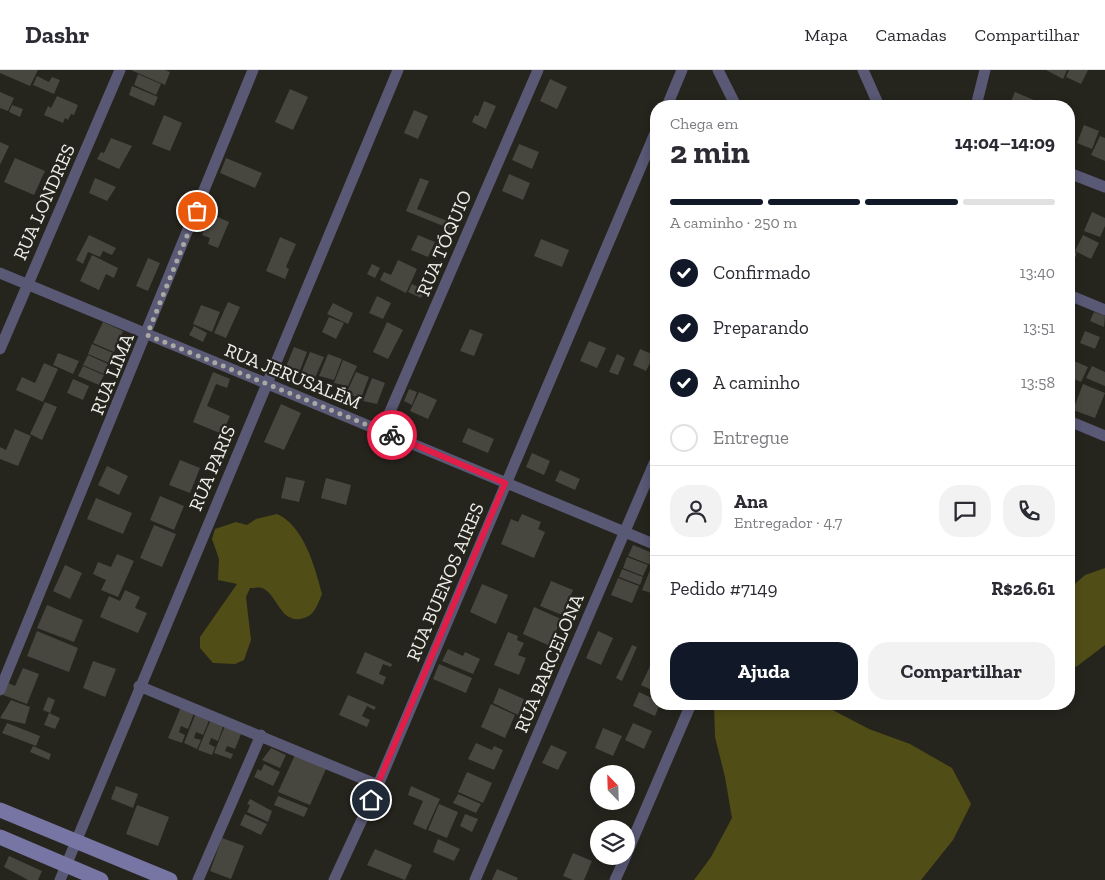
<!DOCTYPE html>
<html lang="pt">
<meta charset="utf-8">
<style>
:root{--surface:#fff;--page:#f2f2f3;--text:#2b2b33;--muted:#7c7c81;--line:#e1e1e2;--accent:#111827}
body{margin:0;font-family:"Zilla Slab",serif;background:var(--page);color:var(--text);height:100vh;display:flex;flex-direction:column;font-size:19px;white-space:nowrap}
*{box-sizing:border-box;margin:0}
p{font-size:16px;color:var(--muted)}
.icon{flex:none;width:28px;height:28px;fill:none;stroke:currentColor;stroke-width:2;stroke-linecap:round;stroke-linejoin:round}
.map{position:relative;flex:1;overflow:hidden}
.panel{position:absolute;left:650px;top:30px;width:425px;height:610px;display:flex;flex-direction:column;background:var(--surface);border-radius:20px;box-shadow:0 2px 8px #0003}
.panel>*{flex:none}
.needle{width:32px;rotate:337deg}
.controls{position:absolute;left:590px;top:695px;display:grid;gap:10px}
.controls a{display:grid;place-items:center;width:45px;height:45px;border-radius:50%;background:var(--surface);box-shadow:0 2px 8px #0003;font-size:25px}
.pin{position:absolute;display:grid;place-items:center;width:42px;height:42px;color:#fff;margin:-21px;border:2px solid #fff;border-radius:50%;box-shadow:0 1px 5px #0007}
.courier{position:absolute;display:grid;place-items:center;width:50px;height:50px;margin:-25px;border:4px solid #e11d48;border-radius:50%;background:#fff;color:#222;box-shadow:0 1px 6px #0007}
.summary em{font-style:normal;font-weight:700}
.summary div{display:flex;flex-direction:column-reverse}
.summary{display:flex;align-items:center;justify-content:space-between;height:85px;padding:0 20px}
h1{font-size:32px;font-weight:700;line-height:38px}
.bar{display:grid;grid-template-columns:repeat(4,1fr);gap:8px 5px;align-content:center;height:60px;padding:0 20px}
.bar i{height:6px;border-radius:4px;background:var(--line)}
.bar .current{background:var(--accent)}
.bar p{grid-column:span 4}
.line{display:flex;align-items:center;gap:12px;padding:0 20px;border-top:1px solid var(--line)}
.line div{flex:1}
.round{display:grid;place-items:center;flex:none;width:52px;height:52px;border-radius:20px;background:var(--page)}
ol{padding:0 20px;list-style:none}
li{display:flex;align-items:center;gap:15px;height:55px}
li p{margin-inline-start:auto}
li .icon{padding:5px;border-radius:50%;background:var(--accent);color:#fff;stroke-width:4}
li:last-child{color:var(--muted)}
li i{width:28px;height:28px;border:2px solid var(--line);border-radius:50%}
.primary-button{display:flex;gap:10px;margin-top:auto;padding:10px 20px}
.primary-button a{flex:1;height:58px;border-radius:20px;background:var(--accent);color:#fff;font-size:20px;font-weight:700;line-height:58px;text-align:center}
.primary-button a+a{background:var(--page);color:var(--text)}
header{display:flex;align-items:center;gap:30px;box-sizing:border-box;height:70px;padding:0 25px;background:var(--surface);border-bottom:1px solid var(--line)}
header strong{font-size:24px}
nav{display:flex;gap:28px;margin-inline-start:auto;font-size:18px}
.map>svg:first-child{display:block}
</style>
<header>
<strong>Dashr</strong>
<nav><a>Mapa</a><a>Camadas</a><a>Compartilhar</a></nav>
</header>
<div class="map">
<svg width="1105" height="810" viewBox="0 0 1105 810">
<rect width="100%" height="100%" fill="#25241d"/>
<!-- green -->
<path fill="#514d17" d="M277 444C304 456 315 497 322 524 317 536 314 547 300 549 280 552 277 524 262 518 258 517 254 518 250 518L246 527 251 570 244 590 235 594 213 593 200 578V567L237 514 218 510 219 489 212 469 215 459 236 452 247 455 256 449Z
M1105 498V575L1076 597 1069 590V519L1085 505Z
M714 634H825L829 638 869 659 910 674 952 698 971 734 953 770 921 810H694L711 787 732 748 725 707 715 667Z"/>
<!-- building -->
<path fill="#47463f" d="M0 0H38L30 16 0 3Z
M131 0H165L170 2 165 15Z
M1046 0H1067L1063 9Z
M1069 0H1088L1081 14 1066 7Z
M138 4 161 14 156 25 134 15Z
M37 6 49 12 52 7 60 10 54 24 33 15Z
M550 9 567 17 557 39 540 31Z
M132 16 158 27 154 36 129 25Z
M290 19 308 27 293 60 275 52Z
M0 22 14 28 8 41 0 38Z
M1015 22 1034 30 1031 36H1009Z
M57 26 78 35 74 45 71 44 68 50 65 48 63 53 44 45 48 36 51 38Z
M484 31 496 36 486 59 472 52 475 45 478 46Z
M12 35 23 39 20 47 9 42Z
M414 40 428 46 418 69 404 63Z
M164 45 182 53 170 81 152 74Z
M1084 55 1099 61 1092 79 1077 73Z
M1100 66 1105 68V91L1091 85Z
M111 68 132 76 119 99 97 89 101 82 104 83Z
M0 72 9 76 0 95Z
M519 74 539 82 532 99 512 90Z
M15 88 45 101 34 125 4 112Z
M226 88 262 103 255 118 220 103Z
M509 104 530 113 523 130 502 121Z
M95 108 116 117 107 131 89 123Z
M420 108 429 111 417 139 455 154 453 160 406 141Z
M1092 142 1105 148V156L1100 167 1084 161Z
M211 144 229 152 218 178 208 174 210 168 202 165Z
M89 165 116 178 112 185 103 181 100 187 88 182 83 194 76 190Z
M418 165 435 172 428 187 411 180Z
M1083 165 1099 173 1091 189 1075 181Z
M280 167 296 174 286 197 289 199 285 209 266 201Z
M541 169 569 180 562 197 534 186Z
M1069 180 1077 183 1070 201H1069Z
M92 185 118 198 114 208 106 204 99 220 80 211Z
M148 188 160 193 148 221 136 216Z
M398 190 417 199 406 223 380 210 384 202 391 205Z
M372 194 380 198 375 208 367 204Z
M412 214 425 220 421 228 408 222Z
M377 226 391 233 383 249 369 243Z
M228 232 240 237 226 268 214 263Z
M333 233 353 243 348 254 327 244Z
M201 235 220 242 212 262 193 254Z
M1094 242 1105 246 1104 257 1090 251Z
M329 247 344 253 336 269 322 262Z
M103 252 123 261 114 282 93 273Z
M387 252 403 260 388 289 373 282Z
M194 256 207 263 203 272 189 265Z
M470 259 483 264 474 286 460 281Z
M1085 261 1100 267 1095 279 1080 273Z
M589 271 606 278 597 298 580 291Z
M92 274 113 283 109 293 88 284Z
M294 277 307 282 299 303 285 299Z
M640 279 654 285 646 301 633 295Z
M310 282 324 287 315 308 301 304Z
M58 283 79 291 73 304 53 295Z
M328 284 342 289 334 310 319 306Z
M617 284 625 288 618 305 609 302Z
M88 285 108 294 104 304 83 295Z
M343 290 357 296 348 316 334 313Z
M1072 290 1088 297 1081 312 1069 307Z
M44 293 58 299 43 332 16 320 22 307 35 313Z
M83 296 104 305 99 315 78 306Z
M1092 296 1105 302V316L1086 308Z
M213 302 230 309 227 318 216 314 207 336 230 346 222 364 193 352Z
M356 302 369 307 361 328 346 324Z
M372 308 385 313 377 334 363 331Z
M73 309 89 316 83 330 67 323Z
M1083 314 1105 323 1095 348 1073 340Z
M409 319 417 322 412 335 404 331Z
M419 322 437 330 428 349 410 341Z
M45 332 57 337 42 370 30 364Z
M281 334 301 343 284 380 264 372Z
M468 358 494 369 488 383 462 372Z
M15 359 31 366 18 396 0 389V377L6 380Z
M532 383 550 391 544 405 526 397Z
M180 390 200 398 190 423 169 415Z
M107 396 128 406 119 425 98 415Z
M560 400 580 409 575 420 555 411Z
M286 407 305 411 299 432 281 428Z
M326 408 351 415 346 435 321 428Z
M160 426 184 436 174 460 150 450Z
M96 428 132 443 123 464 87 449Z
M522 444 541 452 538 459 545 462 534 488 501 474 511 449 518 452Z
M154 455 176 464 162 497 140 488Z
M633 475 655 484 651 495 628 486Z
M117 484 134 491 118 527 101 520 106 510 93 504 98 492 111 497Z
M627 487 648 495 643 506 623 498Z
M65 495 82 503 70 529 53 521Z
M622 499 643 507 640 515 619 507Z
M650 500 656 503V511L651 523 642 520Z
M618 508 639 516 632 533 611 525Z
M551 511 573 520 562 545 540 536Z
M482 514 508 525 496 554 470 542Z
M125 520 140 527 135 538 147 543 138 563 100 547 109 526 120 531Z
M47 535 83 550 74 572 37 558Z
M534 537 561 549 550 576 523 564Z
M37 561 78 578 69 602 27 586Z
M598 561 613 568 601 595 586 588Z
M508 562 518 566 517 570 524 573 518 585 526 588 519 605 494 595Z
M632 575 637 577 622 611 616 608Z
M448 579 463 586 465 582 480 589 473 604 442 591Z
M365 582 392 594 391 597 383 594 379 604 386 607 383 615 356 603Z
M93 591 116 599 105 627 83 618Z
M439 594 472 608 466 623 433 609Z
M650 596 656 599V622L641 615Z
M23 598 39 604 27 634 3 625 8 613 15 616Z
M499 618 524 629 518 645 493 633Z
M639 622 656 630V634H660L655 646 633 636Z
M348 625 376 637 374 640 367 636 362 646 370 650 367 657 339 645Z
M48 627 55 630 50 643 43 640Z
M11 630 30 637 25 654 0 648Z
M491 634 515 645 505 668 481 657Z
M181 637 194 643 188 659 181 656 179 662 185 665 182 673 168 668Z
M49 643 60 648 55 659 44 655Z
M196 643 210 648 203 665 196 662 194 668 201 670 197 679 184 673Z
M211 649 224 654 218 671 211 668 209 674 215 677 212 685 198 680Z
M7 653 40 666 36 676 2 663Z
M226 653 243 659 235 679 227 676 225 681 233 684 231 689 214 683Z
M633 653 652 661 644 679 625 670Z
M603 658 622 666 613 686 595 678Z
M476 673 492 680 494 676 503 680 494 700 468 689Z
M551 675 567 682 558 700 542 693Z
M33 676 51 684 49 690 30 682Z
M271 678 286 685 280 698 262 690Z
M295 685 326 699 310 735 278 722Z
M264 694 280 702 273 716 254 707 258 699 261 701Z
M467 702 492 713 483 733 458 722Z
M116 716 138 724 133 738 111 729Z
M411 716 440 729 426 760 413 754 423 731 408 725Z
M458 724 481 734 476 743 453 733Z
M278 726 308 738 304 747 274 735Z
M250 729 272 741 268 752 247 742 250 735 247 734Z
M439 734 458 742 447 768 428 760Z
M137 735 169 747 158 776 126 764Z
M245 744 267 754 261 765 240 755Z
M465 744 478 749 472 762 460 756Z
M222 768 244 776 231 809 210 801Z
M438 769 460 779 454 791 433 782Z
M375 779 412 795 405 810 367 795Z
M573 783 592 791 584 810H573L563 806Z
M9 786 42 801 38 810H28L4 797Z
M497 799 518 808 517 810H492Z"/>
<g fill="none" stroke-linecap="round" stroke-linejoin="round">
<!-- street -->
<path stroke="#595875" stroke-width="11" d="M718 0 736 36
M863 0 879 36
M667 36 682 0
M976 36 985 0
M1069 103 1105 117
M0 203 656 475
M1069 225 1105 240
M0 279 120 0
M1069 351 1105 366
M382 360 538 0
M139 616 378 715
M0 620 253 0
M626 785 691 634
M60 810 398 0
M198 810 261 665
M334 810 378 715 656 61
M475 810 656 389
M615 810 626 786"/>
<!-- secondary -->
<path stroke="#7775a3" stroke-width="15" d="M0 740 170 810
M0 767 101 810"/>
</g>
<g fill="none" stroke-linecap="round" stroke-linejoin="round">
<!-- done -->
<path stroke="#a9a9a3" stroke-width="5" stroke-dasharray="0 9" d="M197 141 147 265 392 365"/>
<!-- route -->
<path stroke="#e11d48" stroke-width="6" d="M371 730 505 413 392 365"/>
</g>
<g text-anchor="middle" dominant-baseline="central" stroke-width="4.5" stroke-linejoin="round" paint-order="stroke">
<!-- street labels -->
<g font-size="19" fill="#f0f0eb" stroke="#25241d">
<text transform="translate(44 132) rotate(-66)">RUA LONDRES</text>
<text transform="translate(444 173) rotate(-67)">RUA TÓQUIO</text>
<text transform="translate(112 304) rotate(-68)">RUA LIMA</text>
<text transform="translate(293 306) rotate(22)">RUA JERUSALÉM</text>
<text transform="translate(212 398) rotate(-67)">RUA PARIS</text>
<text transform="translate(445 512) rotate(-67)">RUA BUENOS AIRES</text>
<text transform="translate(549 593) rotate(-67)">RUA BARCELONA</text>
</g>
</g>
</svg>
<div class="controls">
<a><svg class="needle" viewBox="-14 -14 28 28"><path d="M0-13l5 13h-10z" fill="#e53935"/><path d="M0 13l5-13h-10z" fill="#7c7c81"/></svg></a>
<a><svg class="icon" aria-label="layers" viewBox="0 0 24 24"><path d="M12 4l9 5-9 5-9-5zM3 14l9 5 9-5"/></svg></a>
</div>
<div class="pin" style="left:197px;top:141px;background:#ea580c"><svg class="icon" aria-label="bag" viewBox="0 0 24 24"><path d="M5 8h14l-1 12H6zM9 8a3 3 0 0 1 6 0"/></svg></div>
<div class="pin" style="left:371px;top:730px;background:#1f2937"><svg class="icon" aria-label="home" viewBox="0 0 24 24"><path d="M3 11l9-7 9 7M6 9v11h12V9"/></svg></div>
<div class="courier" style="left:392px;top:365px"><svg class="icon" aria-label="bike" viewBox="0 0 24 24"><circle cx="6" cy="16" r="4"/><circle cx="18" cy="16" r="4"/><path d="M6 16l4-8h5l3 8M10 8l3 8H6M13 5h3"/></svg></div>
<section class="panel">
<div class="summary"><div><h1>2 min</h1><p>Chega em</p></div><em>14:04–14:09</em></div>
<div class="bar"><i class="current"></i><i class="current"></i><i class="current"></i><i></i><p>A caminho · 250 m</p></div>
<ol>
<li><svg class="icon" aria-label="check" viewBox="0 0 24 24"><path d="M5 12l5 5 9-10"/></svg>Confirmado<p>13:40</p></li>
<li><svg class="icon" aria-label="check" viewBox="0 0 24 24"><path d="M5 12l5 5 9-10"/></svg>Preparando<p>13:51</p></li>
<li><svg class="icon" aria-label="check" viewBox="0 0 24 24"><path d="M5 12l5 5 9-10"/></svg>A caminho<p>13:58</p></li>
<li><i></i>Entregue</li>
</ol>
<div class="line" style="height:90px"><a class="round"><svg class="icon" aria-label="person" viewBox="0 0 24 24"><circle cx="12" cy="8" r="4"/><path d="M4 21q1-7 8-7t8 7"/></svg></a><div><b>Ana</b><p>Entregador · 4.7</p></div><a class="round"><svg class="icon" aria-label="chat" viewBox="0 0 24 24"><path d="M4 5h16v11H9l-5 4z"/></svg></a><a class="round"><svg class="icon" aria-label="phone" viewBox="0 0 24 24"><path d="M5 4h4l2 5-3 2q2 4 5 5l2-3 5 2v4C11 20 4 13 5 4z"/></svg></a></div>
<div class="line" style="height:65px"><div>Pedido #7149</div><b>R$26.61</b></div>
<div class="primary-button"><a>Ajuda</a><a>Compartilhar</a></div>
</section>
</div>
